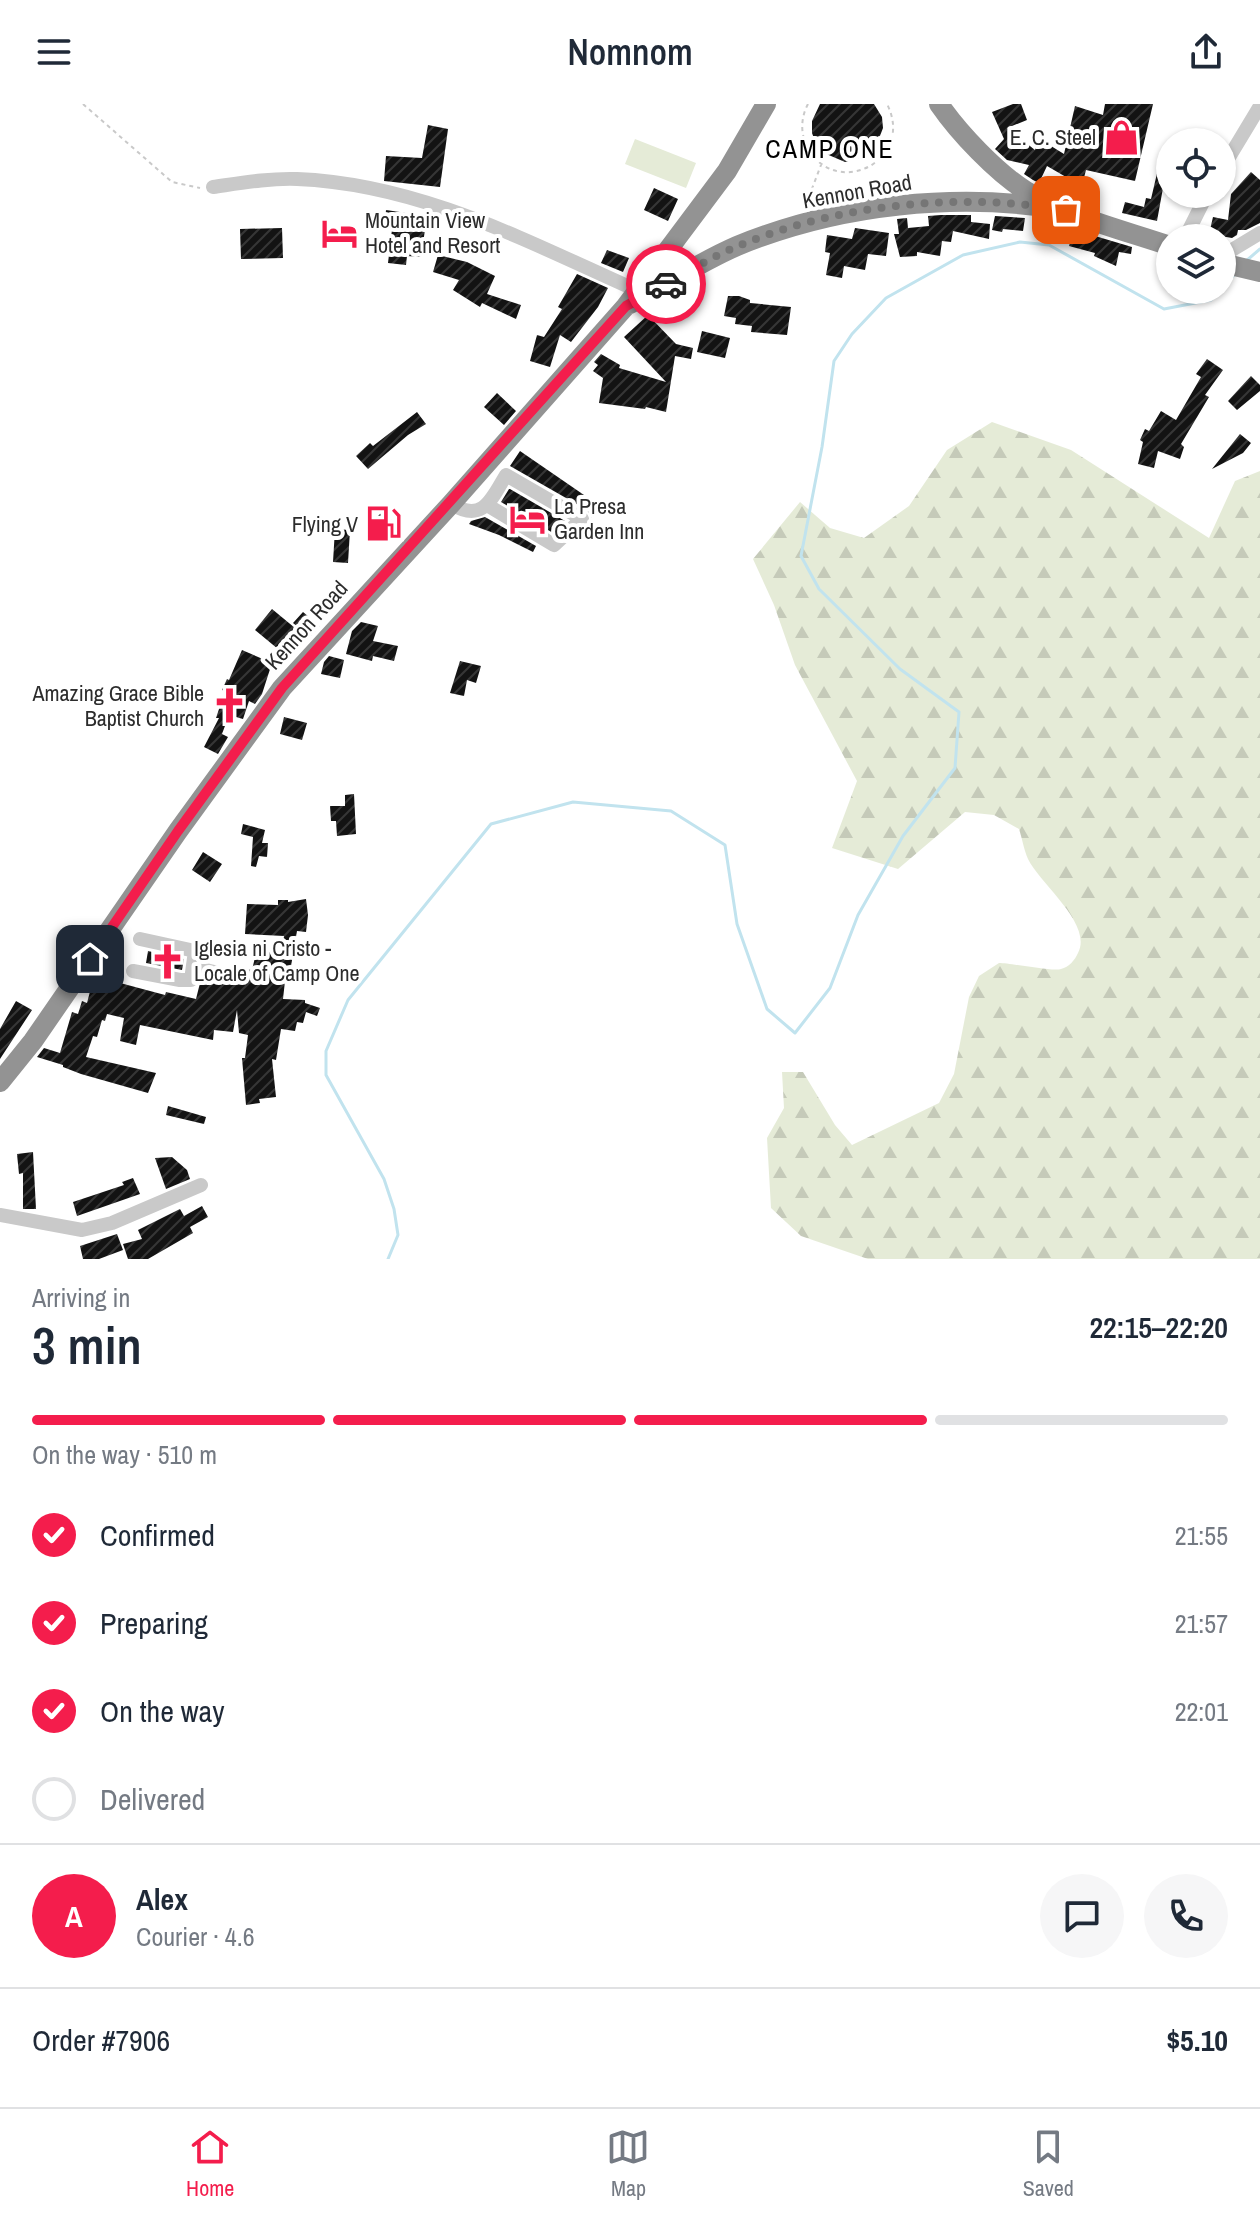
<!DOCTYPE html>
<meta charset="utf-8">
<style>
:root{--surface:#fff;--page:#f6f6f7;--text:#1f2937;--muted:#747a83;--line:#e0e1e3;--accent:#f41d4c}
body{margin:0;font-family:"Archivo Narrow",sans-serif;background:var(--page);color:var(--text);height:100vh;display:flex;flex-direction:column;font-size:30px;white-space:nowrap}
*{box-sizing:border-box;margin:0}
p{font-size:26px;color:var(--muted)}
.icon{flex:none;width:44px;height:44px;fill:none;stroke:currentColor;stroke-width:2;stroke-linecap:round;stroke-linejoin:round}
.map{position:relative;height:1155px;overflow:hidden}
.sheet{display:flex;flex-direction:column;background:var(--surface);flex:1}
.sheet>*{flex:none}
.fabs{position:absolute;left:1156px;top:24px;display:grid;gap:16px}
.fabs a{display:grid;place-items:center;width:80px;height:80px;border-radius:50%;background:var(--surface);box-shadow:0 2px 6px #0004;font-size:40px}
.pin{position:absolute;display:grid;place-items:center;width:68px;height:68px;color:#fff;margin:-34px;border-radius:16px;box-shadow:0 4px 12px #0006}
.courier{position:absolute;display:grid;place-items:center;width:80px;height:80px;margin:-40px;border:6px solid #f41d4c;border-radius:50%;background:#fff;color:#222;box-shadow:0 2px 10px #0007}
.headline em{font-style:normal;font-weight:600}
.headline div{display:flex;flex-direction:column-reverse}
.headline{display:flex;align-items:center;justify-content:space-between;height:136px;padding:0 32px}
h1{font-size:52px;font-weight:600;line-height:60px}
.bar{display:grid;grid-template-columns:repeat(4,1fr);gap:12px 8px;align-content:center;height:96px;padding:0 32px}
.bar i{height:10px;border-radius:6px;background:var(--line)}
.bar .on{background:var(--accent)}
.bar p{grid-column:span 4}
.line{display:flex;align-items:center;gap:20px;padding:0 32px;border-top:2px solid var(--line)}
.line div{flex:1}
.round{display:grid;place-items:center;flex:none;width:84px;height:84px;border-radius:42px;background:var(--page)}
ol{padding:0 32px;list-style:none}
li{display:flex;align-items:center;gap:24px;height:88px}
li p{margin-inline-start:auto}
li .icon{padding:8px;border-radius:50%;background:var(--accent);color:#fff;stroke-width:4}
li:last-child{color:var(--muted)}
li i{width:44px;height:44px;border:4px solid var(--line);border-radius:50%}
header{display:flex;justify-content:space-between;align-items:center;height:104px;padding:0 32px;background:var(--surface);font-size:36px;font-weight:600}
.tabs{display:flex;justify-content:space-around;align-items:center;height:112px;border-top:2px solid var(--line);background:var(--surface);font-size:22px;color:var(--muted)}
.tabs a{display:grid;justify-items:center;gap:4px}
.tabs .on{color:var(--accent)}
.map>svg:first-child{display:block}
</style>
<header><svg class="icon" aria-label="menu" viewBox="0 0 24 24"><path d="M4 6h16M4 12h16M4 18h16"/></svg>Nomnom<svg class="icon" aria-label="share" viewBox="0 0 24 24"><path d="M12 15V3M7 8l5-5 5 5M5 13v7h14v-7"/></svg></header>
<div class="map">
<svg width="1260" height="1155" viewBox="0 0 1260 1155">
<defs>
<pattern id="forest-firs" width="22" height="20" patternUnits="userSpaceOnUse" patternTransform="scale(2)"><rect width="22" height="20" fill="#e5ebd7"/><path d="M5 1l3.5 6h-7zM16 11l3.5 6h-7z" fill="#c5cab9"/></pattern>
<pattern id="building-hatch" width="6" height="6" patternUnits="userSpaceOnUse" patternTransform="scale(2)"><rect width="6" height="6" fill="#131313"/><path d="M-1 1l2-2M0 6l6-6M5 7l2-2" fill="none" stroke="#363636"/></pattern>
</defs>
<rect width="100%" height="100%" fill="#fff"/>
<!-- grass -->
<path fill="#e5ebd7" d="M635 35 696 59 686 84 625 60Z"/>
<!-- forest -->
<path fill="url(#forest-firs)" d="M992 318 1071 346 1209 434 1235 377 1260 367V1155H868L801 1132 771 1104 767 1034 784 1004 782 968H803L835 1021 852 1041 939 999 954 970 969 893 979 872 999 859C1011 859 1053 868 1061 865 1069 863 1075 856 1078 849 1093 820 1041 781 1028 755 1024 746 1022 734 1019 725L994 711 965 708 898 765 832 744 857 677 795 561 774 501 753 455 800 398 830 424 864 434 909 402 947 346Z"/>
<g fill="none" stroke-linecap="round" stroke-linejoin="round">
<!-- stream -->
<path stroke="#c1e3ee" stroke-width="3" d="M1246 157 1260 145
M1222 184 1236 169
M388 1155 398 1131 394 1105 384 1075 326 971V947L348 896 491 720 573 698 671 707 725 741 737 820 767 905 795 929 830 884 858 811 903 732 955 664 959 608 900 565 819 485 801 452 822 343 834 257 852 230 886 194 963 151 1020 138 1049 141 1164 205 1211 196 1220 186"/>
</g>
<!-- building -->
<path fill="url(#building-hatch)" d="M820 0H874L882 13 883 24 875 45 866 52 845 58 824 49 816 40 812 29V17Z
M1013 0H1021L1027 16 1007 24 1035 46 1036 39 1051 42 1064 50 1075 2 1103 11 1105 0H1153L1135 77 1086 66 1079 93 1070 91 1072 84 1064 82 1066 73 1047 62 1039 79 1033 76 1024 70 1029 61 1007 56 995 45 1004 35 992 8Z
M428 21 448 25 440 83 384 77 386 52 422 54Z
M1162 48 1170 50V85L1163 84 1157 117 1122 109 1125 98 1144 103 1146 94 1151 95Z
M1251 68 1260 76V119L1246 126H1238L1237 131 1232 134 1209 130 1213 113 1228 116 1231 90Z
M654 84 678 95 668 117 644 106Z
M386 106 427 112 421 153 407 152 406 161 388 159 393 117 385 116Z
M941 111H971V118L990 120 989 135 953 127 951 138 942 137 940 152 917 148V152L900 153 894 130H899L897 115 907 114 908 124 929 122 928 112Z
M995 112 1025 114 1023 127 1003 125 1002 128 992 126Z
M1048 118 1132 143 1131 150 1119 148 1116 162 1094 152 1095 149 1069 142 1071 136 1046 131Z
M282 124 283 154 241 155 240 125Z
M855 124 889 129 886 152 868 150 865 166 844 162 842 174 826 171 830 149 825 148 827 131 852 135Z
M607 146 629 154 623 168 601 159Z
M438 151 467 158 495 172 487 190 521 201 516 215 482 199 480 203 453 186 459 176 433 168Z
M577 170 608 184 598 203 571 238 560 231 550 263 530 257 537 231 544 233 562 205 558 203Z
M728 192H739L750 196V199L791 203 787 231 751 228 752 222 735 220 736 214 724 212Z
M648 211 676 240 693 244 691 255 675 252 666 308 646 303 645 305 599 299 603 274 593 267 598 261 594 258 601 250 620 261 619 264 666 278 624 233Z
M702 227 730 234 725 254 697 248Z
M1207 255 1223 266 1205 291 1209 293 1181 340 1184 343 1180 355 1158 347 1154 364 1138 360 1143 338 1140 336 1145 325 1149 327 1161 307 1176 316 1201 273 1196 270Z
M1251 272 1260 281V287L1237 306 1228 297Z
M497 289 516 307 504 321 484 303Z
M417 308 426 320 408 331 368 365 356 352 370 339 373 342Z
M1240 330 1251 339 1243 349 1212 365Z
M520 347 600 402 592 414 587 406 510 362Z
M509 385H510L565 417 553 429 501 398Z
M382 408 397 421 386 433 371 419Z
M485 413 536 442 533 448 499 431 469 420 471 417Z
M335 425 350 426 348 459 333 458Z
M272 505 295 524 278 545 255 526Z
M303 508 320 522 310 533 293 519Z
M361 518 378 522 373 537 398 542 394 557 373 552 372 557 346 550 352 527Z
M242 546 272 559 262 590 255 600 249 597 243 615 229 611 222 630 228 633 218 650 204 643 219 614H216L225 587 222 586 227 575 229 576Z
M329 552 344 556 340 574 321 570 324 558Z
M460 557 481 562 476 579 467 576 464 592 450 589Z
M284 613 307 619 302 636 280 630Z
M354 690 356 730 337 732 336 717H331L330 702H345V691Z
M243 720 265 726 262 739H268L267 753 259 752 256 763 251 762 253 733 241 730Z
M203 748 222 760 210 778 192 766Z
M306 795 308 811 306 828 297 827 290 868H286L283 895 305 896V899L320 904 317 912 306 908 303 919 297 918 295 927 281 925 276 956 272 955 276 993 259 995 260 999 246 1001 242 954H245L248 931 239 929 237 906 233 928 214 926 213 936 140 921 136 941 120 937 124 914 107 910 105 917 102 916 97 933 93 932 86 953 156 969 148 989 81 970 63 963V961L37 953 44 944 60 949 72 908 78 910 82 897 87 899 94 872 165 891 166 888 196 895 201 875 234 880 235 864 252 866 257 845 281 851 284 832 245 830 247 800 278 801V796H288V798Z
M148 847 184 855 182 866 146 859Z
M16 897 32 906 0 955V925Z
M168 1002 206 1013 204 1020 166 1011Z
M33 1048 36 1105H23V1069L19 1070 17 1050Z
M172 1053 187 1066 190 1075 166 1085 155 1054Z
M133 1074 140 1090 77 1112 73 1098 124 1081 122 1078Z
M202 1102 208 1113 190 1123 193 1129 148 1155H128L123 1140 142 1135 138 1126 180 1105 184 1112Z
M117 1130 123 1146 99 1155H83L80 1142Z"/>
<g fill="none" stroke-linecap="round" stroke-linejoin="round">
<!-- path -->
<path stroke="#c9c9c9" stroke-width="2" stroke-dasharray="4 4" stroke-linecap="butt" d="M83 0 172 78 200 84
M808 0C801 13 800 29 807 42 834 97 916 57 887 0
M811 101 810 90 821 61"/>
<!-- minor -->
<path stroke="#c9c9c9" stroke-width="14" d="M1222 65 1260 2
M213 83C241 79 269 74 297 75 420 80 526 137 636 186
M1185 134 1207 90
M1222 152 1260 129
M451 400C483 419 491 396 506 371L582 415 554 441 487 401
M194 863 214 868
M133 867 180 876H191L195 847 140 835
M0 1111 82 1126 112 1119 201 1081"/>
<!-- highway -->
<path stroke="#939393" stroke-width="20" d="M939 0C959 29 996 68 1026 87 1069 113 1123 126 1170 142
M1222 159 1260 168
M630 200C665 181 700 158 737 142 839 100 957 88 1066 106
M0 978 33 937 178 727 282 584 451 400 626 202 727 67 766 0"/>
</g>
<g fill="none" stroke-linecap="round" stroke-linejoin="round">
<!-- done -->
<path stroke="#767676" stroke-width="8" stroke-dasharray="0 14.4" d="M666 180C689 167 712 153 736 143 836 100 959 88 1066 106"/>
<!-- route -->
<path stroke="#f41d4c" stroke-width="10" d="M90 855 178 727 282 584 626 202 666 180"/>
</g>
<!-- icons -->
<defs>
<symbol id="shop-bare" viewBox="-9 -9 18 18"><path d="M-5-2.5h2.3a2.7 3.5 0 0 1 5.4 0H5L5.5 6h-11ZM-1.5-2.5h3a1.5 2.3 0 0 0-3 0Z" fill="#f41d4c" stroke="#fff" stroke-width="2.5" paint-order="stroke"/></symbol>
<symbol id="hotel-bare" viewBox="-9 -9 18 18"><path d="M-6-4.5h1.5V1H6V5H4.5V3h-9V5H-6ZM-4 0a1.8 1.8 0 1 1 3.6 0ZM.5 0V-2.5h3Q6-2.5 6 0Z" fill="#f41d4c" stroke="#fff" stroke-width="2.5" paint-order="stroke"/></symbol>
<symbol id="fuel-bare" viewBox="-9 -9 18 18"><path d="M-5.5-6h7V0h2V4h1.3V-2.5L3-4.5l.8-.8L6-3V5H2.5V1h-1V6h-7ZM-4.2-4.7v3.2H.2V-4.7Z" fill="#f41d4c" stroke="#fff" stroke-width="2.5" paint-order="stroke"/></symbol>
<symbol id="church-bare" viewBox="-9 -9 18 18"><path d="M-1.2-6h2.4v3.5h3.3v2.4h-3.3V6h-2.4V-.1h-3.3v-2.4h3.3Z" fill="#f41d4c" stroke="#fff" stroke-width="2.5" paint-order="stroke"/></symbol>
</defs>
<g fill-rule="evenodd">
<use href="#shop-bare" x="1096" y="8" width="51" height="51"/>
<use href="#hotel-bare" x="314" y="104" width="51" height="51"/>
<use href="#hotel-bare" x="502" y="390" width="51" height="51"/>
<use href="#fuel-bare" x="358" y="394" width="51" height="51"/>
<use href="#church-bare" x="204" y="576" width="51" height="51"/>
<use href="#church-bare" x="142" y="832" width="51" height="51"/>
</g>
<g text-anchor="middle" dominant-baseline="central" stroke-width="8" stroke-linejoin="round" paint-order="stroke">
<!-- poi labels -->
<g font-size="22" fill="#2c2c2c" stroke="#fff" text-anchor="end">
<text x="1096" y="33">E. C. Steel</text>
<text x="365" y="116" text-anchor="start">Mountain View<tspan x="365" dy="25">Hotel and Resort</tspan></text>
<text x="554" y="402" text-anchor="start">La Presa<tspan x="554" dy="25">Garden Inn</tspan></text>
<text x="358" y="420">Flying V</text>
<text x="204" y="589">Amazing Grace Bible<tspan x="204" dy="25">Baptist Church</tspan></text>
<text x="194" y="844" text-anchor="start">Iglesia ni Cristo -<tspan x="194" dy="25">Locale of Camp One</tspan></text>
</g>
<!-- street labels -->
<g font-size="22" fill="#2c2c2c" stroke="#fff">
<text transform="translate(857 87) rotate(-10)">Kennon Road</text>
<text transform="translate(306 521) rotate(-48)">Kennon Road</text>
</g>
<!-- quarter labels -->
<g font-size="26" letter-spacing="2" fill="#000" stroke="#fff">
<text x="830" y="44">CAMP ONE</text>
</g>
</g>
</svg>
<div class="fabs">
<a><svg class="icon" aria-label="locate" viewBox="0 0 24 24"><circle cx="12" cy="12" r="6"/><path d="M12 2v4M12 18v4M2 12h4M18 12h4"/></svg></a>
<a><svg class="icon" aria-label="layers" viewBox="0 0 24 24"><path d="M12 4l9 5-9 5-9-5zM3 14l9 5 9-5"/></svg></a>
</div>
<div class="pin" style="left:1066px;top:106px;background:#ea580c"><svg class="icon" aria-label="bag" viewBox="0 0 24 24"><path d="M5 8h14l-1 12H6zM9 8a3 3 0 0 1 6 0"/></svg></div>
<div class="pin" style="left:90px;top:855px;background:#1f2937"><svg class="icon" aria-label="home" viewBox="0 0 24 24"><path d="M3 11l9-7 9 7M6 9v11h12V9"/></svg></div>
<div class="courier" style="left:666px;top:180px"><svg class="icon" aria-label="car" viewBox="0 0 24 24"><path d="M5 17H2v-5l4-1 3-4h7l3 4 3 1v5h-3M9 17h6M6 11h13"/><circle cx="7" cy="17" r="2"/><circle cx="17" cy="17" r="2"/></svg></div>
</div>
<section class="sheet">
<div class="headline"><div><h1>3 min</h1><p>Arriving in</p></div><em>22:15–22:20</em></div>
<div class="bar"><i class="on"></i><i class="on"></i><i class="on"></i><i></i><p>On the way · 510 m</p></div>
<ol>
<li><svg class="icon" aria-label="check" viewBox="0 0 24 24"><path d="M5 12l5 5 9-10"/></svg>Confirmed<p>21:55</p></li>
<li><svg class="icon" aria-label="check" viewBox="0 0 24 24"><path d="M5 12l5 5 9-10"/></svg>Preparing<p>21:57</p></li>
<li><svg class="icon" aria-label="check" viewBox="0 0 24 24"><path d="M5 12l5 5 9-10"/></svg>On the way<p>22:01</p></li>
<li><i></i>Delivered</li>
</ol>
<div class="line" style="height:144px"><b class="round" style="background:var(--accent);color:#fff">A</b><div><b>Alex</b><p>Courier · 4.6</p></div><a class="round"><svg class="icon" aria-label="chat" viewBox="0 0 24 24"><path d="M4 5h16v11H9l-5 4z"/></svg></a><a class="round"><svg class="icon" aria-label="phone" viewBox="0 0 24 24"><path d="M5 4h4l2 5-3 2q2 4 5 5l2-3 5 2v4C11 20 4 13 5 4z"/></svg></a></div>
<div class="line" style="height:104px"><div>Order #7906</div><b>$5.10</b></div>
</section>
<nav class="tabs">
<a class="on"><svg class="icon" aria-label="home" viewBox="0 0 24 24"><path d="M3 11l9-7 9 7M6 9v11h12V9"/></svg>Home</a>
<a><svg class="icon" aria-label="map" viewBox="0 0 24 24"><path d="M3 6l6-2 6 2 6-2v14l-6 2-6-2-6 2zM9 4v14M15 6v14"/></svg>Map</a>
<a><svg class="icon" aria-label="saved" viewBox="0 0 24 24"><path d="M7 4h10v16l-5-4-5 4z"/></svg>Saved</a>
</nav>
